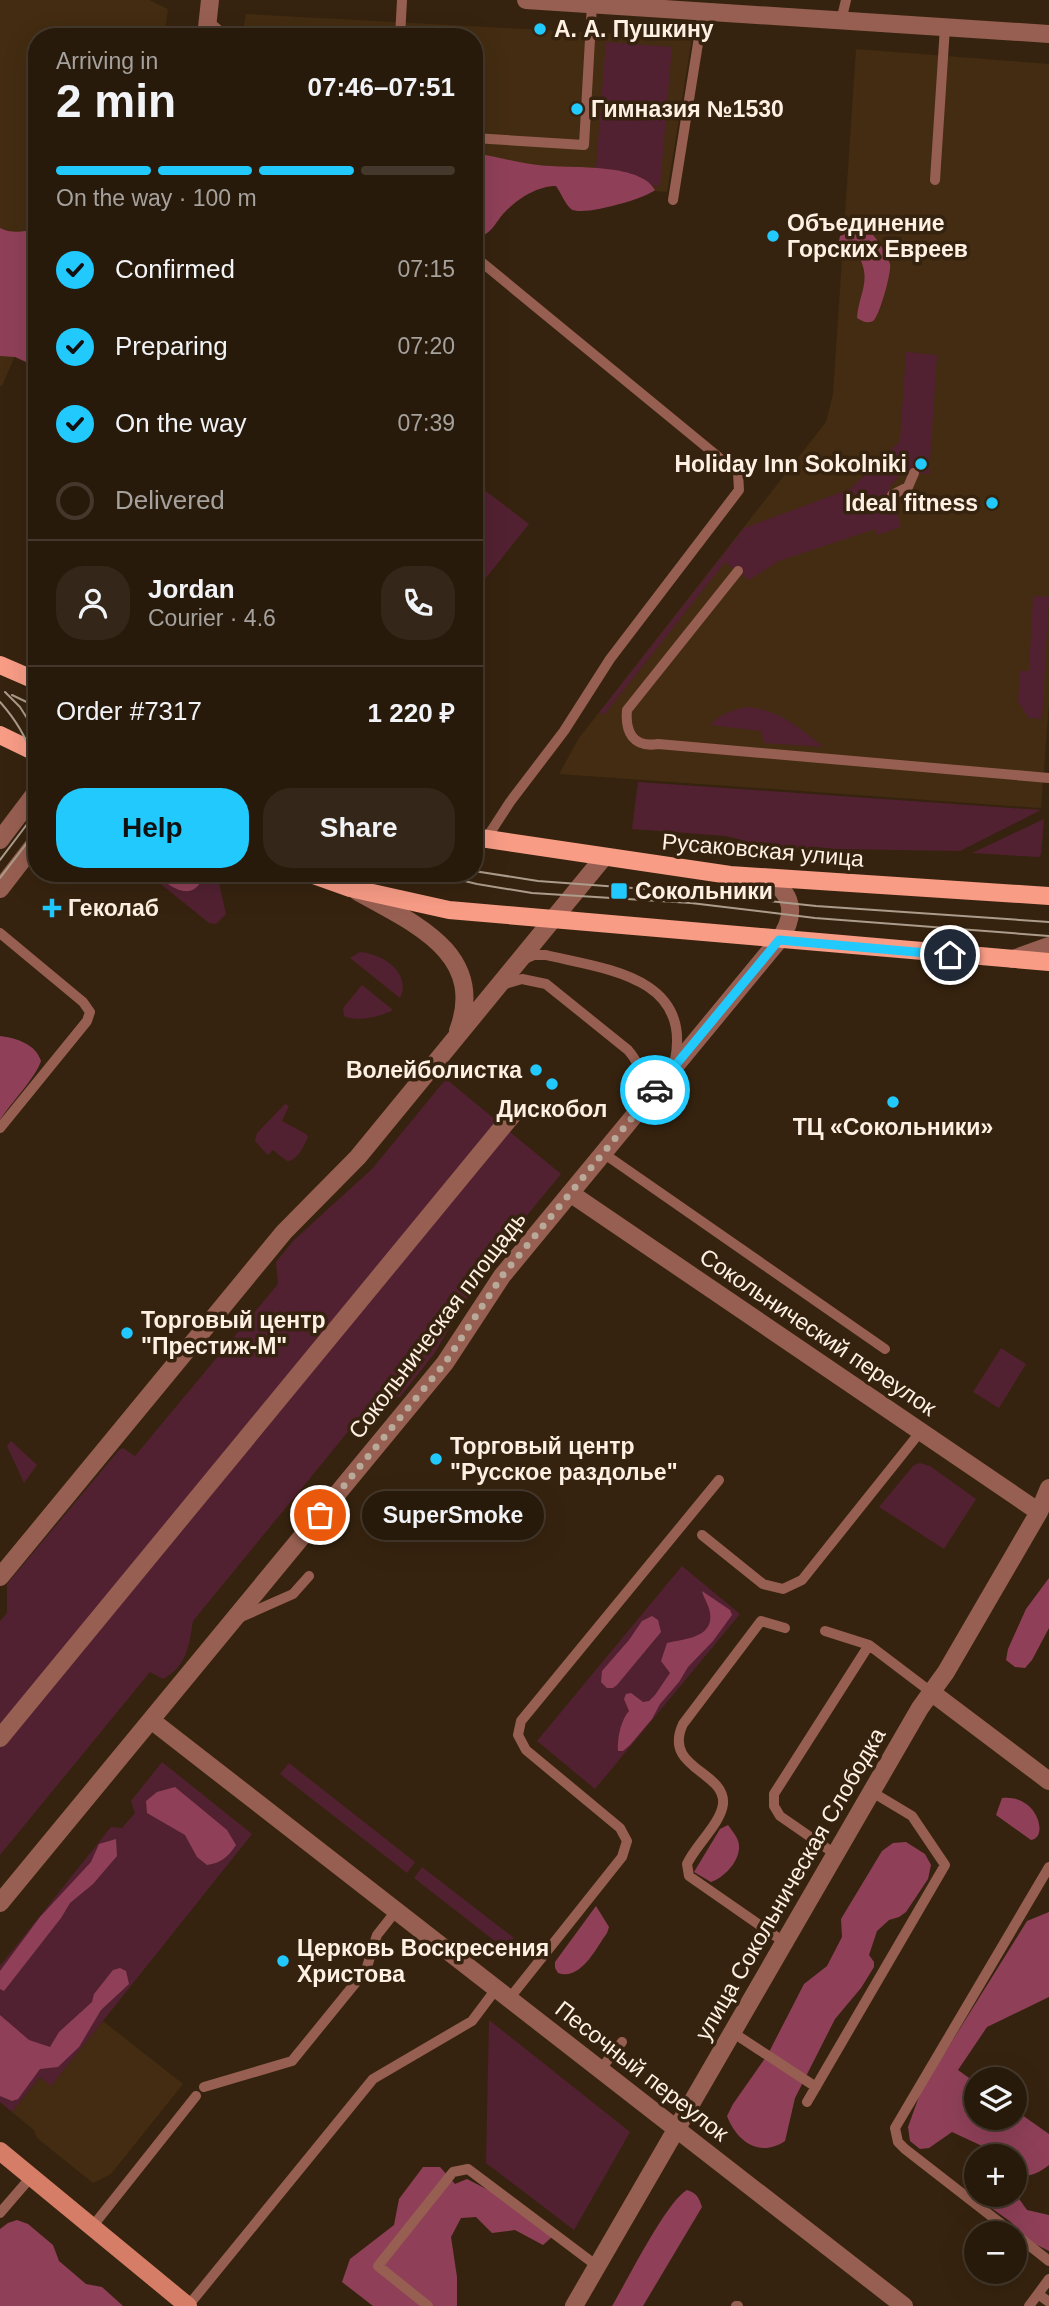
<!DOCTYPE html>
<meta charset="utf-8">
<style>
:root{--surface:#281a0b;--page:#342719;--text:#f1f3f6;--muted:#a5a19d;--line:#44382c;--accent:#21c9fd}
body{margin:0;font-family:Helvetica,sans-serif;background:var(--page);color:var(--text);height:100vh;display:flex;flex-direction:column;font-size:26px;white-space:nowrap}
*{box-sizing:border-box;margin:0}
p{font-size:23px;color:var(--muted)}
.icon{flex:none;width:38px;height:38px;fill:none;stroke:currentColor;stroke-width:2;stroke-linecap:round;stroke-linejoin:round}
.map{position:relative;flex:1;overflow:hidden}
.details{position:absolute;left:28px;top:28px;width:455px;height:854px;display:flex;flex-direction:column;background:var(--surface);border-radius:28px;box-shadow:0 7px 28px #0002,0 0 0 2px var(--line)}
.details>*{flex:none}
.buttons{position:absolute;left:964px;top:2067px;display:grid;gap:14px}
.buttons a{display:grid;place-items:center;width:63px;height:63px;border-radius:50%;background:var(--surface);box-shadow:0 7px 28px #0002,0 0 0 2px var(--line);font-size:35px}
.pin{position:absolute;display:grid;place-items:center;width:60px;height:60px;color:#fff;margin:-30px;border:4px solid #fff;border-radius:50%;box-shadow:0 2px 7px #0007}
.courier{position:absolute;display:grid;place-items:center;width:70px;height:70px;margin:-35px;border:5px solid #21c9fd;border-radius:50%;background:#fff;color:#222;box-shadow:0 2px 9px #0007}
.bubble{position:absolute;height:49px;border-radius:24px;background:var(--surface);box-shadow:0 7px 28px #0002,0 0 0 2px var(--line);font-size:23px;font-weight:700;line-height:49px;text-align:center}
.head em{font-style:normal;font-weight:700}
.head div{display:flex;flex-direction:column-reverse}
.head{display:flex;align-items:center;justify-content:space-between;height:119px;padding:0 28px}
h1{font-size:46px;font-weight:700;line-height:52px}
.bar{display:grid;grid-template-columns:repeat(4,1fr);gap:10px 7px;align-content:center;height:84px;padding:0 28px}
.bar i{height:9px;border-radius:5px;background:var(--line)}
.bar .current{background:var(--accent)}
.bar p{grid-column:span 4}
.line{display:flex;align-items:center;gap:18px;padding:0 28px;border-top:2px solid var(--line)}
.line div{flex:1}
.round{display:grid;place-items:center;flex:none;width:74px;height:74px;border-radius:28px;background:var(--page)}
ol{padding:0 28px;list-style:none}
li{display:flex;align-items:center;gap:21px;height:77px}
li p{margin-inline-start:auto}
li .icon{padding:7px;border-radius:50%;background:var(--accent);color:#111;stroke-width:4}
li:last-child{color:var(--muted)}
li i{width:38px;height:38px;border:4px solid var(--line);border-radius:50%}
.action{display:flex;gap:14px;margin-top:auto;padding:14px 28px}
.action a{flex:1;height:80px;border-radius:28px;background:var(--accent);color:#111;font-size:28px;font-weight:700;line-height:80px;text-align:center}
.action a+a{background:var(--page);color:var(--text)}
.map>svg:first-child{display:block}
</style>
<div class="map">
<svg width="1049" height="2306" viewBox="0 0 1049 2306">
<rect width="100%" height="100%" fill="#36230f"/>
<!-- built -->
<path fill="#432c11" d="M0 0H149L168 9 164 37H37V344L21 342 2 386H0Z
M246 14 692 38 667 192 533 181 474 196V37H242Z
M856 49 1049 64V703L1041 808 559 774 579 738 826 422 833 394Z
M103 2021 183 2084 111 2174 93 2183 37 2138 34 2130 12 2112 40 2077 51 2085Z"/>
<!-- green -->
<path fill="#522131" d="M606 42 672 47 660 186 595 180Z
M906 352 937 355 929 474 903 472 889 487 901 527 877 535 875 529 779 561 749 580 725 562 604 715 599 713 744 528 850 489 900 441Z
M474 482 529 524 474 593Z
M1033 596 1049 597 1042 719 1029 718 1018 702 1020 671H1029Z
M747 707C781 710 798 728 824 747L764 743 761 731 710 725C721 714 732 710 747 707Z
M638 782 1041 810 960 851 773 848 726 836 632 829Z
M1044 819 1041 854 1039 857 972 853Z
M147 873H205L218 879 226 914 216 924 209 923Z
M360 952C383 954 412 973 400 998L350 958Z
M362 985 393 1010C381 1017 356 1022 344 1016L343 1008Z
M446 1079 561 1174 487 1264 434 1354 400 1397H394L383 1389 193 1621C189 1646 187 1666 163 1679L150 1672 0 1855V1621L7 1613V1584L119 1450 123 1448 135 1456 278 1284 276 1262 294 1240 372 1169Z
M285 1104 289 1106 282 1121 306 1134 308 1137C305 1144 297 1161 288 1161 284 1160 277 1153 273 1150L268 1155 255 1141 257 1133Z
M1001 1348 1026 1364 999 1408 973 1392Z
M11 1441 37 1465 24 1483 7 1446Z
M920 1463 930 1466 976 1499 944 1549 879 1507 914 1465Z
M682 1566 740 1614 595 1789 537 1741Z
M162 1762 252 1834 51 2086 40 2077 12 2112 0 2102V1966L111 1827 122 1828 135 1813 131 1801Z
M289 1763 415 1862 407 1873 280 1774Z
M422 1867 514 1938 505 1949 414 1878Z
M489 2020 630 2132 574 2230 486 2163Z"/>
<!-- forest -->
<path fill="#8f4058" d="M271 29H294L337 35 377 29 376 37H270Z
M474 153C495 156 517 163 538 165 568 169 640 162 655 190 644 199 582 217 571 209 565 204 561 193 556 186 536 186 516 200 503 214 494 225 490 236 474 238Z
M0 228C12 234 24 232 37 228V367L15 357 0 356Z
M848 233 873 235C879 242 887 255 890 264 892 271 879 318 873 321 867 324 862 321 857 318 859 292 873 280 857 253 852 246 848 243 839 241L840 236Z
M154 873H200L203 877C192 905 168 885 154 873Z
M0 1036C16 1038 36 1044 41 1061 36 1077 11 1103 0 1120Z
M1049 1578V1628L1032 1660 1025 1668 1015 1667 1006 1660 1008 1649 1026 1609Z
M702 1591 730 1610 732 1615 713 1641 688 1667 679 1682 660 1704 652 1719 630 1745 623 1751H618C617 1738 621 1720 629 1711L624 1699 626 1694 631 1693 643 1702 649 1701 655 1695 670 1673 661 1661 667 1643C684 1639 714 1638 710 1613 709 1605 704 1599 702 1591Z
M652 1616 658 1620 661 1632 617 1685 613 1688H607L601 1682 602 1671 629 1640 642 1621Z
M175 1787 227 1830 236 1845C228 1857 221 1863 207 1865L197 1857 185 1835 147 1813 146 1801 157 1792Z
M1002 1798C1038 1794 1049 1838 1031 1840L996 1815Z
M728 1825C732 1831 739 1838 739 1846 740 1861 724 1878 711 1882L694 1872 720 1829Z
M116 1839 117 1856 93 1884 70 1903 61 1918 4 1991 0 1989V1971L40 1917 91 1862 99 1844Z
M906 1842 925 1854 931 1865 928 1879 906 1912 899 1917 889 1920 877 1931 869 1955 874 1962V1967L861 1988 835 2019 795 2098 785 2141C760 2158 737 2142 727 2116L733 2104 768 2054 804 1984 827 1966 842 1937 841 1919 882 1851 893 1843Z
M596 1906 609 1927 607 1933C596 1948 581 1981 558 1973L555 1968V1962Z
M1049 1912V1997L987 2027 958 2070 976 2083V2118H1015V2110L1049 2134V2165C1038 2174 1029 2177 1015 2176V2156H989L980 2145 952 2132 929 2148 920 2149 910 2141 908 2127 921 2091 1027 1921Z
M120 1968 126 1971 129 1984 101 2010 79 2047 58 2067 40 2069 18 2099 12 2101 0 2096V2015L29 2040 50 2047 59 2032 92 2002 94 1994 113 1970Z
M423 2167H440L455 2184 467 2179 498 2195 552 2237 543 2245 515 2230 492 2233 476 2217 461 2218 451 2237 457 2277V2306H373L342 2282 350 2259 394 2225 399 2199Z
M687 2190C697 2193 699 2198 702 2207L643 2306H612C627 2281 666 2202 687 2190Z
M1015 2193 1027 2210 1049 2215V2251L1027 2240 1011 2222 987 2205 981 2197V2195Z
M17 2220 28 2224 53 2245 59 2261 86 2284 102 2287 123 2306H0V2229L8 2223Z"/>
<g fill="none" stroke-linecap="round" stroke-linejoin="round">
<!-- lane -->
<path stroke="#975f51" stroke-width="10" d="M208 21 227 37
M841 21 846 0
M400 37 402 0
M474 138 584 145 592 4
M935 180 945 27
M673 200 703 12
M474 256 738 473 739 490 610 659 564 731 510 802 486 839
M892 495 908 487 914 473
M738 571 627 710C625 732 633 748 658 744L1049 778
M0 933 83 1002 90 1012 87 1021 0 1128
M525 959 534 955H546C604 969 692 976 675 1060
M505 984 522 979 546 984 628 1050C642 1066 645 1082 640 1103
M603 1153 885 1349
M702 1535 763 1584 783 1589 802 1580 921 1431
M239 1618 293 1594 309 1576
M825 1631 869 1645 774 1794V1806L780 1816 835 1854
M869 1645 931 1692
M784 1942 689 1876 687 1864C695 1846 721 1823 723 1804 726 1771 662 1769 683 1724L761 1621 785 1628
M509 1999 622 1857 627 1841 620 1828 526 1750 518 1735 521 1721 719 1480
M732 2032 816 2087
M600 2070 622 2042
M204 2087 292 2061 366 1970 377 1935 396 1911
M807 2102 945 1865 912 1816 872 1792
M0 2213 31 2177
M92 2227 196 2096
M1013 2233 905 2149 898 2142 895 2128 1049 1867
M1015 2234 1049 2261
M1049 2279 1038 2294 1049 2302
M188 2306 373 2079 472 2021 496 1989
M428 2306 378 2266 453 2172 468 2169 597 2266
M736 2306H738
M1029 2306 1038 2294"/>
<!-- street -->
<path stroke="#975f51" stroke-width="18" d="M526 0 1049 34
M206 37 210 0
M0 840 37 791
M0 889 37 841
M358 892C413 923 487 953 458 1031
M1013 959 1049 946
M570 1193 1039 1512
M0 1577 284 1232 358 1157 604 857
M931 1692 1049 1781
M151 1720 904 2306
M0 1738 514 1113
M0 1903 445 1363 502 1276 779 940C797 915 794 891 764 878
M574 2306 920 1708 946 1672 1039 1512 1049 1488"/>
<!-- secondary -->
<path stroke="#d57d67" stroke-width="18" d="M0 2151 188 2306"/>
<!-- primary -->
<path stroke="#f89c86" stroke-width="18" d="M0 665 37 681
M0 735 37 753
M474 837 730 875 1049 896
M308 873 350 888 449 910 1049 962"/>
<!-- tram -->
<path stroke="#ac9c8c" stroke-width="2" d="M5 692 20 707 37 734
M12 695 37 707
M0 702C32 738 41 770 33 817
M0 860 37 811
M474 871 538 881 687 892 816 906 1049 922
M431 873 477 884 532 893 691 903 815 918 1049 936
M0 878 37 830"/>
</g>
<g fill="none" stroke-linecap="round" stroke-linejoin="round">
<!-- done -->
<path stroke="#b8a999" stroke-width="7" stroke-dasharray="0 12.6" d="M320 1515 445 1363 502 1276 655 1090"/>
<!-- route -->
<path stroke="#21c9fd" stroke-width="9" d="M655 1090 779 940 950 955"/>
</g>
<!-- markers -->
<g fill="#21c9fd" stroke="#36230f" stroke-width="2.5">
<circle cx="540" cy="29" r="7"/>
<circle cx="577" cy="109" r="7"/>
<circle cx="773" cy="236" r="7"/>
<circle cx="921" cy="464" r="7"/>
<circle cx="992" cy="503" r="7"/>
<rect x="610" y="882" width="18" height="18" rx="3.5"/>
<path d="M48.5 897.5h7v7h7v7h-7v7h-7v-7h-7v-7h7z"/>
<circle cx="536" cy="1070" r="7"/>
<circle cx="552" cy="1084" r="7"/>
<circle cx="893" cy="1102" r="7"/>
<circle cx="127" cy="1333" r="7"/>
<circle cx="436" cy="1459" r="7"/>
<circle cx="283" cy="1961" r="7"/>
</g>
<g text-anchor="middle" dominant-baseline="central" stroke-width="7" stroke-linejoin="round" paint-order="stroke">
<!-- poi labels -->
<g font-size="23" font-weight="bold" fill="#fef1e4" stroke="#36230f" text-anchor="start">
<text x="554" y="29">А. А. Пушкину</text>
<text x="591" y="109">Гимназия №1530</text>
<text x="787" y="223">Объединение<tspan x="787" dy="26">Горских Евреев</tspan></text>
<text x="907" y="464" text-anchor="end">Holiday Inn Sokolniki</text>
<text x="978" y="503" text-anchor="end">Ideal fitness</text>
<text x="635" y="891">Сокольники</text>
<text x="68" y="908">Геколаб</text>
<text x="522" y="1070" text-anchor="end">Волейболистка</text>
<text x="552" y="1109" text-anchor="middle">Дискобол</text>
<text x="893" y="1127" text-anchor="middle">ТЦ «Сокольники»</text>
<text x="141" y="1320">Торговый центр<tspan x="141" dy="26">"Престиж-М"</tspan></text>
<text x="450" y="1446">Торговый центр<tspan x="450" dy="26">"Русское раздолье"</tspan></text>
<text x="297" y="1948">Церковь Воскресения<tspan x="297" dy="26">Христова</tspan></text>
</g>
<!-- street labels -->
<g font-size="23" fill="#fef1e4" stroke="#36230f">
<text transform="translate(763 850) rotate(5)">Русаковская улица</text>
<text transform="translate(437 1325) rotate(-53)">Сокольническая площадь</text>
<text transform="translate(818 1332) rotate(34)">Сокольнический переулок</text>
<text transform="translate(790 1884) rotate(-60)">улица Сокольническая Слободка</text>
<text transform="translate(642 2071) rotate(38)">Песочный переулок</text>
</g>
</g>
</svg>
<div class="buttons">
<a><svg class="icon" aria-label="layers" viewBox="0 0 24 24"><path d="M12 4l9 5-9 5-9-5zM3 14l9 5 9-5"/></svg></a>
<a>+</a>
<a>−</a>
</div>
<div class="pin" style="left:320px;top:1515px;background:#ea580c"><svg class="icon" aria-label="bag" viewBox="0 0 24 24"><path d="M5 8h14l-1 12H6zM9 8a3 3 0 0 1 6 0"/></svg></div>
<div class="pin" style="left:950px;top:955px;background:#1f2937"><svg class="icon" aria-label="home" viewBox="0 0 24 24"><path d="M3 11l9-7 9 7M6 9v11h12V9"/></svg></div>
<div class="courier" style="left:655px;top:1090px"><svg class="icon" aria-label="car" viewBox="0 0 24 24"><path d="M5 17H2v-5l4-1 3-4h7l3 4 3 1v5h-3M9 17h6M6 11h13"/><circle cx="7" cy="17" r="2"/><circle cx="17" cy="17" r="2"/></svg></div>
<div class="bubble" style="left:362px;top:1491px;width:182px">SuperSmoke</div>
<section class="details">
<div class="head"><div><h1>2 min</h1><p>Arriving in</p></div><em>07:46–07:51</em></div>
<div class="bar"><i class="current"></i><i class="current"></i><i class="current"></i><i></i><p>On the way · 100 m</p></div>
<ol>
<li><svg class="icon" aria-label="check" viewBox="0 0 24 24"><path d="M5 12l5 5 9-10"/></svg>Confirmed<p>07:15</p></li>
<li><svg class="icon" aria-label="check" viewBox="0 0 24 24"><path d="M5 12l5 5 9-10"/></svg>Preparing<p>07:20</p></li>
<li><svg class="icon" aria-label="check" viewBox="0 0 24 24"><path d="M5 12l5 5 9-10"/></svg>On the way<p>07:39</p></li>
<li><i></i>Delivered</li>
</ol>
<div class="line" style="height:126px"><a class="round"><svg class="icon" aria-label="person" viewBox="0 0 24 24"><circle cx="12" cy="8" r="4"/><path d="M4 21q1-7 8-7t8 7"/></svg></a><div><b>Jordan</b><p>Courier · 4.6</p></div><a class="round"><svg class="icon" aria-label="phone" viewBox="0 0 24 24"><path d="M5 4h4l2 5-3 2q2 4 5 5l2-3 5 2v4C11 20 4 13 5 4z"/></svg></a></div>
<div class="line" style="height:91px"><div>Order #7317</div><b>1 220 ₽</b></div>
<div class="action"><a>Help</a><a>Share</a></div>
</section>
</div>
